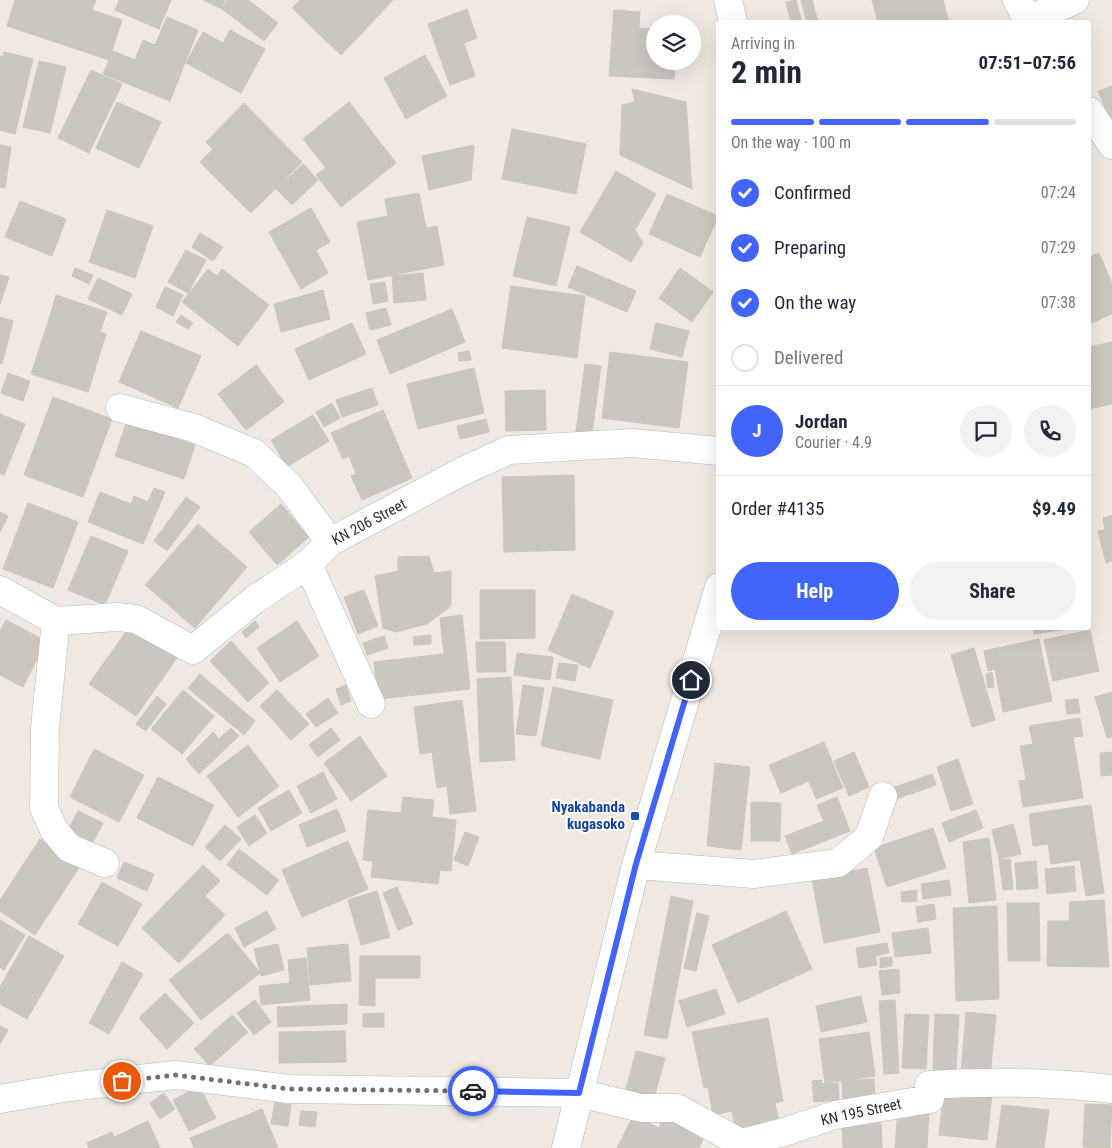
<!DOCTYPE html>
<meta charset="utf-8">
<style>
:root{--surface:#fff;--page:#f2f2f3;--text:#1f2937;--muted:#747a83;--line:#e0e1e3;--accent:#4264fb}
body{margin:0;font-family:"Roboto Condensed",sans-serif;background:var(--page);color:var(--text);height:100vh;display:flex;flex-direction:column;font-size:19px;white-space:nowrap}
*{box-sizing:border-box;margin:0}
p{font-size:16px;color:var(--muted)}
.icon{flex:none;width:28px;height:28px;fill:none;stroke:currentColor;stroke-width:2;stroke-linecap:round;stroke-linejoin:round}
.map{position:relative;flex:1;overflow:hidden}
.drawer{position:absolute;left:716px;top:20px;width:375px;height:610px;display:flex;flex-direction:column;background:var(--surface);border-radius:5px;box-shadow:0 5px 20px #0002}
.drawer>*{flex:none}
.controls{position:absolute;left:646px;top:15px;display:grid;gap:10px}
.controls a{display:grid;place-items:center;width:55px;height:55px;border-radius:50%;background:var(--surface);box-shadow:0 5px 20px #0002;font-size:25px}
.pin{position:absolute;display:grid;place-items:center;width:42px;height:42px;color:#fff;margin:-21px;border:2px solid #fff;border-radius:50%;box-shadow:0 1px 5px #0007}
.courier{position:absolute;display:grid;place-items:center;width:50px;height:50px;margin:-25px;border:4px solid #4264fb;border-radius:50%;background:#fff;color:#222;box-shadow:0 1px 6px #0007}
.overview em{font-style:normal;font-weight:700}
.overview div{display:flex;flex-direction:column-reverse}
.overview{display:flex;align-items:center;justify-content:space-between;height:85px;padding:0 15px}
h1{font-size:32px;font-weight:700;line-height:38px}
.bar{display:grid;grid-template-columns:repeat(4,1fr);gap:8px 5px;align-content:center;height:60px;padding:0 15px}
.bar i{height:6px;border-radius:4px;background:var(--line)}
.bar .current{background:var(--accent)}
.bar p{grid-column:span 4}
.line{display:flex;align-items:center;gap:12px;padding:0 15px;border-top:1px solid var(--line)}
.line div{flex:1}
.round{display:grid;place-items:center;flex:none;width:52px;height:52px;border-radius:26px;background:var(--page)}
ol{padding:0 15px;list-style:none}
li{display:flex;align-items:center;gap:15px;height:55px}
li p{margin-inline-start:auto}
li .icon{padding:5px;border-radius:50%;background:var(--accent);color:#fff;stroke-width:4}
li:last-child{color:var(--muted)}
li i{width:28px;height:28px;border:2px solid var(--line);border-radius:50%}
.primary-button{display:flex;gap:10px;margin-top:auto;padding:10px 15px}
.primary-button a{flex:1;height:58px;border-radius:30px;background:var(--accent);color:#fff;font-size:20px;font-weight:700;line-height:58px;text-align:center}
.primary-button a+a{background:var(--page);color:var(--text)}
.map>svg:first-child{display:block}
</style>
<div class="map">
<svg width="1112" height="1148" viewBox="0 0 1112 1148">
<rect width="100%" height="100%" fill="#efe9e1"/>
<!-- building -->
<path fill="#cbc7bf" stroke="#cbc5ba" d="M15 0H96L92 10 122 20 109 60 7 26Z
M119 0H171L159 29 115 10Z
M203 0H226L220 8Z
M228 0H248L278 23 264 41 221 8Z
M300 0H393L341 55 292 8Z
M796 0 802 22H791L786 2Z
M801 0H812L818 22H807Z
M872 0H943L949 22H878Z
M467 9 477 38 464 43 475 76 450 85 428 24Z
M614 10 640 12 639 28 655 29V61H675L674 79 609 76Z
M167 17 198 30 170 101 103 74 113 51 135 60 143 40 155 45Z
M230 30 265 49 241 93 186 63 203 32 223 43Z
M4 52 33 59 15 134 0 130V56L3 57Z
M425 55 447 96 406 119 384 78Z
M39 61 66 67 50 133 23 127Z
M91 70 122 84 89 153 58 138Z
M1112 86V123L1098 91Z
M632 89 686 102 692 189 620 155 622 105 635 102Z
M117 102 161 122 139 168 96 148Z
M349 102 396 163 341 207 316 175 326 168 303 139Z
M244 103 302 162 251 213 200 162 213 149 206 142Z
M512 129 586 144 576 194 502 179Z
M0 145 11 147 5 188 0 187Z
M474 145 471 180 429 190 422 156Z
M303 164 318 180 292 205 276 189Z
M616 171 656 194 635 230 643 243 631 262 580 232Z
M419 193 426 228 437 226 444 265 368 280 357 222 388 216 385 199Z
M667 194 718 216 700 257 649 234Z
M20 201 66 219 52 256 5 237Z
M311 208 330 242 316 250 328 273 301 289 269 232Z
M107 210 153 226 135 278 89 262Z
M527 217 570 227 556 286 513 276Z
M200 233 223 247 213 261 192 247Z
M186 250 206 260 188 293 168 282Z
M1099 253 1112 284V314L1089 324V257Z
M577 266 636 291 627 312 568 287Z
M75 268 93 275 89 284 72 276Z
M680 268 713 292 692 322 659 298Z
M208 269 217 276 222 269 269 305 238 346 182 302Z
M423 273 426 300 394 303 392 276Z
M0 275 9 277 0 304Z
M98 278 132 294 122 315 88 299Z
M385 282 388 301 373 304 370 284Z
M511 286 585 296 577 358 502 348Z
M165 287 183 295 173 316 156 307Z
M323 290 330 319 281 332 274 304Z
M56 295 107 312 100 332 50 316Z
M386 308 391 325 370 330 366 313Z
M452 309 465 342 390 374 377 340Z
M181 315 193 323 188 329 176 322Z
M50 316 106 334 88 392 31 374Z
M0 317 13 321 2 364 0 363Z
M352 323 366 354 309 380 295 349Z
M656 323 689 331 682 357 650 349Z
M141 331 201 356 178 408 119 382Z
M1112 342V404L1089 409V347Z
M469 351 471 360 459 361 458 353Z
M610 352 688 362 679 428 602 418Z
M585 364 601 366 592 434 576 432Z
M256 365 284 402 246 430 218 394Z
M474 368 484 413 418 429 407 384Z
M8 373 30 381 23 401 1 393Z
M372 388 378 405 342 417 336 400Z
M545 390 546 430 506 431 505 391Z
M53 397 112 419 83 497 24 475Z
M332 403 340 418 324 427 316 412Z
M383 410 412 478 362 500 351 476 356 474 349 456 343 459 331 433Z
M0 414 25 424 4 475 0 473Z
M313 415 329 441 287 467 271 440Z
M486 419 489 432 460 439 457 426Z
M127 421 195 445 184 479 115 456Z
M574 475 575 550 504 552 502 477Z
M154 488 165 492 143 544 88 522 100 492 131 504 134 496 148 502Z
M186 497 200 507 167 551 154 541Z
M28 503 78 522 53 588 3 569Z
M281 504 309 537 277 565 249 532Z
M0 512 8 516 0 532Z
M1112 515V561L1106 563 1098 531 1105 530 1103 518Z
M198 524 247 567 195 628 145 585Z
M91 536 128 551 105 605 68 590Z
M429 556 434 573 451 571V606L427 624 396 632 383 628 375 576 398 571V557Z
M364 590 378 626 358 634 344 597Z
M480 590H535V638L480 639Z
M572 594 614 612 590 668 548 650Z
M462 615 470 689 378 699 374 662 444 654 440 618Z
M6 620 46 641 23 687 0 675V631Z
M255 621 259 627 246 638 242 632Z
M297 621 319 656 280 682 257 648Z
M130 626 177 658 136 716 89 684Z
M1033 628H1073L1034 634Z
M1090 630 1099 671 1053 681 1044 640Z
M431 635V644L414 645 413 637Z
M384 636 388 648 367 655 363 643Z
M1039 639 1052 701 1003 712 995 669 988 671 984 651Z
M231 641 269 683 248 702 210 661Z
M476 642H505L506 672H477Z
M974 648 995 720 972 727 951 655Z
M517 653 553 657 550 680 514 675Z
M559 663 578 665 575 681 556 678Z
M992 672 994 687 988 688 986 674Z
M200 674 255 721 244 735 188 688Z
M511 677 515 760 480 762 477 679Z
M346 685 351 701 341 705 336 689Z
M523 685 544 688 536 736 516 734Z
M553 687 613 700 600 759 541 746Z
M183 690 214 716 182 754 151 729Z
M277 690 309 724 291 740 260 706Z
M1112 692V737L1107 738 1095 697Z
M157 696 166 704 146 731 136 724Z
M328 698 338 713 316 727 306 714Z
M1078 699 1080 713 1067 714 1065 700Z
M462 700 476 811 450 814 447 786 437 788 432 752 420 754 414 707Z
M1080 718 1083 736 1073 737 1083 798 1023 807 1019 781 1026 780 1020 746 1033 744 1029 726Z
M231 728 239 736 199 774 186 759 213 732 219 739Z
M331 728 340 740 318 757 309 745Z
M360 736 387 776 351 801 324 763Z
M824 742 843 788 816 799 809 781 781 793 769 765Z
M248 745 279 786 238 817 207 776Z
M94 749 144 775 119 822 70 797Z
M854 752 869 787 849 796 834 761Z
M1112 752V775L1101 776 1100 753Z
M958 759 973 804 951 811 937 767Z
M715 763 750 767 741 850 707 846Z
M323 772 337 799 311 813 297 786Z
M932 774 936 785 896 799 892 788Z
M158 777 214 805 193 846 137 818Z
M289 790 302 813 271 831 258 808Z
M403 797 434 800 432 817 456 820 451 871 440 870 438 884 371 877 373 861 363 860 368 810 401 813Z
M837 797 850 831 792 854 785 836 824 821 817 805Z
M751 802 781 803 780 841H751Z
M1091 805 1104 893 1086 896 1080 860 1051 864 1048 844 1033 846 1029 814Z
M337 809 346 831 307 847 299 825Z
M976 810 983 828 949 842 942 823Z
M78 811 103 823 93 842 68 830Z
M255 815 267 833 249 846 237 827Z
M1013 824 1021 854 999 859 992 830Z
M225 825 241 839 220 861 205 847Z
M933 828 946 868 887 887 874 848Z
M465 832 479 837 468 866 454 860Z
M989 838 996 900 969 903 963 842Z
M40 839 80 866 35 935 0 911V900Z
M348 841 368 889 302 917 282 870Z
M239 849 279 880 267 895 227 865Z
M1010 859 1013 889 1003 890 999 860Z
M1036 861 1038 888 1017 890 1015 863Z
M124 862 154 874 147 891 117 878Z
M203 865 220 881 205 896 225 915 179 963 142 928Z
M1074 866 1076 891 1047 894 1045 869Z
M867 868 880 932 824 943 812 879Z
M949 880 951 895 923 899 921 884Z
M102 882 142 904 118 946 78 924Z
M397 887 413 924 398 930 383 893Z
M917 890V901L902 902 901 892Z
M377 891 390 937 361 945 348 900Z
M671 896 693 901 667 1039 644 1035Z
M1104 900 1109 967 1047 966 1048 921H1069L1070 902Z
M1007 903H1039L1040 961H1008Z
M934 904 936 919 918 922 916 907Z
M997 906 999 999 956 1001 953 908Z
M267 911 276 929 244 947 235 928Z
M786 911 812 969 738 1003 712 945Z
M697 913 709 916 696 971 684 968Z
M0 920 25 935 4 970 0 967Z
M928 928 931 953 895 957 892 933Z
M228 933 260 973 201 1020 169 980Z
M29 936 64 956 27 1019 0 1004V987Z
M887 943 889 953 875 956 877 965 859 968 856 948Z
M278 944 284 970 261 976 254 949Z
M348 944 351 981 310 985 307 948Z
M360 956H420V978H375V1006L359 1005Z
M892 957V966L880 968V958Z
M306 958 310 1000 261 1005 259 986 290 983 288 960Z
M122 962 143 974 109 1034 89 1023Z
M899 969 900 993 882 995 879 971Z
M716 989 725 1014 687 1027 679 1001Z
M165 993 194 1023 167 1049 139 1018Z
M861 996 867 1022 821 1032 816 1006Z
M255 1000 271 1022 254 1035 237 1013Z
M895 1000 899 1073 884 1074 879 1001Z
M347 1004V1024L278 1027 277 1007Z
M966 1012 996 1015 990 1076 961 1073Z
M384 1013V1027H363V1014Z
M905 1014 929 1015 926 1069 902 1068Z
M935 1014 959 1015 956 1070 933 1069Z
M232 1015 248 1032 210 1066 194 1049Z
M768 1018 783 1101 775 1103 779 1123 736 1132 732 1111 713 1115 708 1087 704 1088 692 1032Z
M0 1026 8 1030 0 1044Z
M345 1031 346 1062 279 1063V1032Z
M869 1032 875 1076 825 1083 819 1039Z
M636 1051 665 1058 653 1101 625 1093Z
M874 1079 875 1097 843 1099 842 1081Z
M822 1080V1084L838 1083 839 1100 814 1102 812 1081Z
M199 1086 216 1118 189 1131 173 1100Z
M944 1088 992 1093 987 1140 939 1135Z
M164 1093 175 1109 160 1119 150 1103Z
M275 1102 291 1105 288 1126 271 1124Z
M1085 1104 1112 1105 1110 1148 1083 1147Z
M1002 1105 1049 1110 1044 1148H996Z
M898 1108 929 1110 927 1148H895Z
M262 1109 278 1148H194L190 1138Z
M301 1111 317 1112 315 1127 299 1125Z
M633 1116 659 1128 664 1116 705 1135 699 1148H617Z
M148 1121 160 1148H89L87 1143 112 1132 114 1137Z
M881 1123 882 1148H843L842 1125Z"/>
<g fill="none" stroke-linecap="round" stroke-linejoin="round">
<defs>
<path id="street" d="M1027 20 1075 0
M120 408 194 428 254 453 290 487 330 542
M308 564 371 704
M0 590 56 621 118 617 136 619 193 650 254 600 308 564 330 542 463 471 509 450 632 443 719 451
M56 621 45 727 44 808 54 830 69 848 105 863
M636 865 754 874 838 863 869 837 883 796
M0 1099 69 1087 175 1075 289 1089 579 1093 641 1108H677L741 1143 784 1132 835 1115 930 1099 929 1085C991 1081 1051 1082 1112 1089"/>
<path id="secondary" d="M728 0 733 22
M1017 0 1029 22
M1089 111 1112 145
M566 1148 636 865 719 587"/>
</defs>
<!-- street casing -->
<use href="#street" stroke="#b4b7c1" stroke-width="29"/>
<!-- secondary casing -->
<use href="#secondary" stroke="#b4b7c1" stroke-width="29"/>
<!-- street -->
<use href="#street" stroke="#fff" stroke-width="28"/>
<!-- secondary -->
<use href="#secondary" stroke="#fff" stroke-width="28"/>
</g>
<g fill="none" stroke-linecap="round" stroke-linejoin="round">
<!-- done -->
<path stroke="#726f6d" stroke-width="5" stroke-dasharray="0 9" d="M122 1081 175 1075 290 1089 473 1091"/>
<!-- route -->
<path stroke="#4264fb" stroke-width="6" d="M473 1091 579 1093 636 864 691 680"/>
</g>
<!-- markers -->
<rect fill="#1a4fb4" stroke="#fff" stroke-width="2" x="630" y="811" width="10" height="10" rx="2.5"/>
<g text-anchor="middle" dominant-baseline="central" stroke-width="4" stroke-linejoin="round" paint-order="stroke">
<!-- street labels -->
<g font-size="15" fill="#2e2e2e" stroke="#fff">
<text transform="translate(369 522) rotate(-28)">KN 206 Street</text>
<text transform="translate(861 1112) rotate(-12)">KN 195 Street</text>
</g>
<!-- transit labels -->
<g font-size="15" font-weight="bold" fill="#164399" stroke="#fff" text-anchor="end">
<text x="625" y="807">Nyakabanda<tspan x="625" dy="17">kugasoko</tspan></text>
</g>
</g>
</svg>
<div class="controls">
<a><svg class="icon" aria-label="layers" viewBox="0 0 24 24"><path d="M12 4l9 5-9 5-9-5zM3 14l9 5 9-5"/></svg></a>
</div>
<div class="pin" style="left:122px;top:1081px;background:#ea580c"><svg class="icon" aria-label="bag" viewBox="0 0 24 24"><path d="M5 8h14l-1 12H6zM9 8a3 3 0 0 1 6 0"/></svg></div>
<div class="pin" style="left:691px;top:680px;background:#1f2937"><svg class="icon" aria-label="home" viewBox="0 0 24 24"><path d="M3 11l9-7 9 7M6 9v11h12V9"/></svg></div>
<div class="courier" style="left:473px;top:1091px"><svg class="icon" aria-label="car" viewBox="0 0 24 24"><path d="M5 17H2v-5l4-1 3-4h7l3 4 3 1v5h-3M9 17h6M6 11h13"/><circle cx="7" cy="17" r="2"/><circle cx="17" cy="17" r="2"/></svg></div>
<section class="drawer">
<div class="overview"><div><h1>2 min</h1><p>Arriving in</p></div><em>07:51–07:56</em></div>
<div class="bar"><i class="current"></i><i class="current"></i><i class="current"></i><i></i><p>On the way · 100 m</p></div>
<ol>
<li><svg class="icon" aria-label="check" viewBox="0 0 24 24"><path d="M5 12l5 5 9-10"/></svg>Confirmed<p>07:24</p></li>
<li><svg class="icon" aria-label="check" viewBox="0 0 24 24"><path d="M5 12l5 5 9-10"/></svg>Preparing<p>07:29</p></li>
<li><svg class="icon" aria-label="check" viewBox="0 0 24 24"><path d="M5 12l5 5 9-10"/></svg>On the way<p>07:38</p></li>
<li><i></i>Delivered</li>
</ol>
<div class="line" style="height:90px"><b class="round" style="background:var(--accent);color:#fff">J</b><div><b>Jordan</b><p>Courier · 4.9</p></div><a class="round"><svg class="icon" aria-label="chat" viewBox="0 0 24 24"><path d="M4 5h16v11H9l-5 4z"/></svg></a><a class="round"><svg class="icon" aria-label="phone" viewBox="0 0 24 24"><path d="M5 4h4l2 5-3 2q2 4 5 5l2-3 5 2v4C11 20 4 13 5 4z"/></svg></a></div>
<div class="line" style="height:65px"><div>Order #4135</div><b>$9.49</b></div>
<div class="primary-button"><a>Help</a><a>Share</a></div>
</section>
</div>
